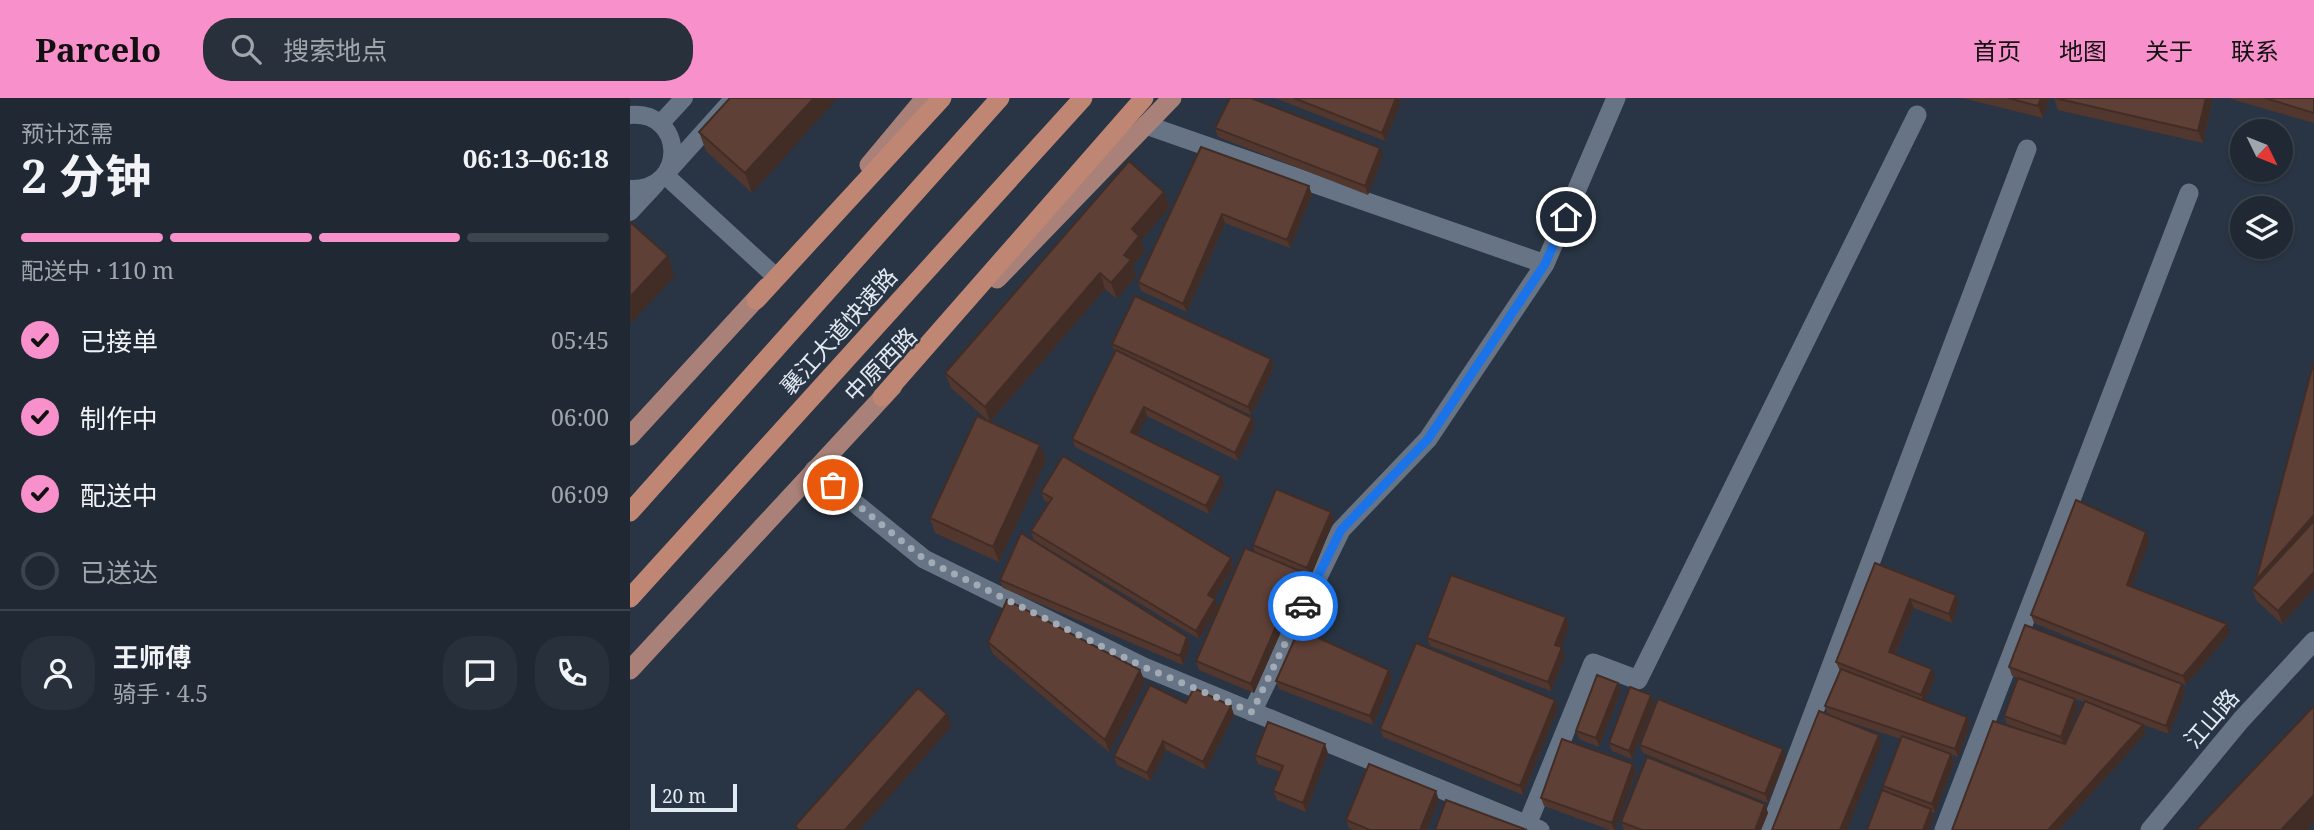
<!DOCTYPE html>
<html lang="zh">
<meta charset="utf-8">
<style>
:root{--surface:#1f2833;--page:#27303b;--text:#f1f3f6;--muted:#a1a6ac;--line:#3c444e;--accent:#f890cb}
body{margin:0;font-family:"Noto Serif","Noto Sans SC",serif;background:var(--page);color:var(--text);height:100vh;display:flex;flex-direction:column;font-size:26px;white-space:nowrap}
*{box-sizing:border-box;margin:0}
p{font-size:23px;color:var(--muted)}
.icon{flex:none;width:38px;height:38px;fill:none;stroke:currentColor;stroke-width:2;stroke-linecap:round;stroke-linejoin:round}
.map{position:relative;flex:1;overflow:hidden}
.panel{display:flex;flex-direction:column;background:var(--surface);width:630px}
.panel>*{flex:none}
.needle{width:46px;rotate:133deg}
.buttons{position:absolute;left:1600px;top:21px;display:grid;gap:14px}
.buttons a{display:grid;place-items:center;width:63px;height:63px;border-radius:50%;background:var(--surface);box-shadow:0 2px 5px #0004,0 0 0 2px var(--line);font-size:35px}
.scale{position:absolute;left:21px;bottom:18px;width:86px;box-sizing:border-box;padding-left:7px;border:4px solid #e1e9f2;border-top:0;font-size:19px;line-height:24px;white-space:nowrap;color:#e1e9f2;-webkit-text-stroke:5px #293544;paint-order:stroke}
.pin{position:absolute;display:grid;place-items:center;width:60px;height:60px;color:#fff;margin:-30px;border:4px solid #fff;border-radius:50%;box-shadow:0 2px 7px #0007}
.courier{position:absolute;display:grid;place-items:center;width:70px;height:70px;margin:-35px;border:5px solid #1a73e8;border-radius:50%;background:#fff;color:#222;box-shadow:0 2px 9px #0007}
.overview em{font-style:normal;font-weight:700}
.overview div{display:flex;flex-direction:column-reverse}
.overview{display:flex;align-items:center;justify-content:space-between;height:119px;padding:0 21px}
h1{font-size:46px;font-weight:700;line-height:52px}
.bar{display:grid;grid-template-columns:repeat(4,1fr);gap:10px 7px;align-content:center;height:84px;padding:0 21px}
.bar i{height:9px;border-radius:5px;background:var(--line)}
.bar .selected{background:var(--accent)}
.bar p{grid-column:span 4}
.line{display:flex;align-items:center;gap:18px;padding:0 21px;border-top:2px solid var(--line)}
.line div{flex:1}
.round{display:grid;place-items:center;flex:none;width:74px;height:74px;border-radius:28px;background:var(--page)}
ol{padding:0 21px;list-style:none}
li{display:flex;align-items:center;gap:21px;height:77px}
li p{margin-inline-start:auto}
li .icon{padding:7px;border-radius:50%;background:var(--accent);color:#111;stroke-width:4}
li:last-child{color:var(--muted)}
li i{width:38px;height:38px;border:4px solid var(--line);border-radius:50%}
header{display:flex;align-items:center;gap:42px;box-sizing:border-box;height:98px;padding:0 35px;background:var(--accent);color:#111}
header strong{font-size:33px}
nav{display:flex;gap:38px;margin-inline-start:auto;font-size:24px}
.search{width:490px;height:63px;background:var(--page);display:flex;align-items:center;gap:18px;box-sizing:border-box;padding:0 24px;border-radius:28px;color:var(--muted);font-size:26px}
main{display:flex;flex:1;min-height:0}
.map>svg:first-child{display:block}
</style>
<header>
<strong>Parcelo</strong>
<div class="search"><svg class="icon" aria-label="search" viewBox="0 0 24 24"><circle cx="10" cy="10" r="6"/><path d="M15 15l6 6"/></svg>搜索地点</div>
<nav><a>首页</a><a>地图</a><a>关于</a><a>联系</a></nav>
</header>
<main>
<section class="panel">
<div class="overview"><div><h1>2 分钟</h1><p>预计还需</p></div><em>06:13–06:18</em></div>
<div class="bar"><i class="selected"></i><i class="selected"></i><i class="selected"></i><i></i><p>配送中 · 110 m</p></div>
<ol>
<li><svg class="icon" aria-label="check" viewBox="0 0 24 24"><path d="M5 12l5 5 9-10"/></svg>已接单<p>05:45</p></li>
<li><svg class="icon" aria-label="check" viewBox="0 0 24 24"><path d="M5 12l5 5 9-10"/></svg>制作中<p>06:00</p></li>
<li><svg class="icon" aria-label="check" viewBox="0 0 24 24"><path d="M5 12l5 5 9-10"/></svg>配送中<p>06:09</p></li>
<li><i></i>已送达</li>
</ol>
<div class="line" style="height:126px"><a class="round"><svg class="icon" aria-label="person" viewBox="0 0 24 24"><circle cx="12" cy="8" r="4"/><path d="M4 21q1-7 8-7t8 7"/></svg></a><div><b>王师傅</b><p>骑手 · 4.5</p></div><a class="round"><svg class="icon" aria-label="chat" viewBox="0 0 24 24"><path d="M4 5h16v11H9l-5 4z"/></svg></a><a class="round"><svg class="icon" aria-label="phone" viewBox="0 0 24 24"><path d="M5 4h4l2 5-3 2q2 4 5 5l2-3 5 2v4C11 20 4 13 5 4z"/></svg></a></div>
</section>
<div class="map">
<svg width="1684" height="732" viewBox="0 0 1684 732">
<rect width="100%" height="100%" fill="#293544"/>
<g fill="none" stroke-linecap="round" stroke-linejoin="round">
<!-- service -->
<path stroke="#677485" stroke-width="18" d="M0 17C55 12 58 93 0 91
M30 26 54 0
M41 70 104 0
M35 77 146 179
M0 114 26 86"/>
<!-- minor -->
<path stroke="#677485" stroke-width="19" d="M516 27 915 166 986 0
M184 372 294 461 514 569 910 732
M622 614 711 432 798 341 915 166
M897 727 963 565 1008 582 1287 17
M1139 732 1397 51
M1314 732 1559 95"/>
<!-- tertiary -->
<path stroke="#677485" stroke-width="19" d="M1520 732 1611 622 1684 543"/>
<!-- primary -->
<path stroke="#a98178" stroke-width="19" d="M239 67 295 0
M367 181 542 0
M0 338 137 189
M0 572 263 288"/>
<!-- trunk -->
<path stroke="#bf8674" stroke-width="19" d="M126 202 312 0
M252 299 514 0
M0 414 370 0
M0 500 453 0"/>
</g>
<!-- wall -->
<path fill="#52372f" fill-rule="evenodd" d="M100 0 122 95 76 53 69 34Z
M645 0H769L771 5 755 43Z
M1332 0H1420L1413 20Z
M1424 0H1583L1573 45 1428 12Z
M1601 0H1684V25L1601 1Z
M585 30 753 58 738 97 588 39Z
M571 49 682 97 660 150 595 125 557 214 511 193 508 184Z
M534 94 540 109 511 143 515 153 503 168 506 178 487 201 475 191 360 324 321 290 315 275Z
M482 246 644 269 621 317 569 293 622 320 625 328 608 363 517 318 507 337 594 387 579 416 445 349 442 341 485 254Z
M1684 263V491L1652 526 1626 502 1622 490 1627 484 1626 482Z
M410 347 416 362 369 464 305 435 300 420Z
M411 394 601 460 604 469 584 500 588 510 569 541 404 442 401 433 419 405 414 402Z
M701 414 704 422 681 478 671 474 674 482 624 595 569 572 566 563 625 454 623 447Z
M1516 434 1519 443 1502 489 1600 535 1556 587 1404 525 1401 517Z
M1245 465 1326 497 1329 506 1322 525 1284 510 1265 557 1305 580 1295 603 1340 628 1328 659 1322 657 1324 665 1305 715 1302 714 1304 719 1299 732H1237L1254 693 1253 688 1271 641 1198 617 1195 608 1210 573 1206 564Z
M370 482 560 548 553 567 373 490Z
M939 528 931 549 935 558 921 593 800 548 797 540Z
M358 544 510 572 515 584 479 654 363 556Z
M1379 569 1552 586 1555 595 1539 636 1498 621 1516 635 1429 732H1322L1398 634 1377 626 1374 618 1437 598 1382 578ZM1445 601 1454 604 1435 646H1434L1448 609Z
M762 581 743 627 649 591 646 583Z
M988 585 991 594 969 649 949 641 946 633Z
M925 602 928 610 893 697 753 639 750 631Z
M556 605 601 608 604 617 576 672 536 652 520 683 487 667 484 658Z
M1024 606 1002 661 982 653 979 645Z
M1010 647 1156 659 1138 705 1013 655Z
M698 655 676 714 647 702 643 693 651 674 628 666 625 657Z
M1003 666 1006 675 985 732H980L914 708 911 700Z
M809 702 797 732H723L719 730 716 722Z
M1135 706 1138 715 1131 732H994L991 724Z"/>
<!-- shaded-wall -->
<path fill="#422d26" d="M184 0H208L122 95 115 75Z
M766 0H769L771 5 755 43 752 35Z
M1411 0H1420L1413 20 1408 8Z
M1576 0H1583L1573 45 1568 33Z
M750 50 753 58 738 97 735 88Z
M679 88 682 97 660 150 657 142Z
M534 94 540 109 511 143 515 153 503 168 506 178 487 201 481 185 494 157 502 131Z
M592 116 595 125 557 214 553 206Z
M38 158 45 178 0 226V199Z
M470 175 475 191 360 324 355 309Z
M641 261 644 269 621 317 618 309Z
M514 309 517 318 505 343 501 334Z
M622 320 625 328 608 363 605 355Z
M410 347 416 362 369 464 363 449Z
M591 378 594 387 579 416 576 408Z
M701 414 704 422 681 478 677 470Z
M1684 417V434L1631 494 1626 482Z
M1516 434 1519 443 1500 495 1497 487Z
M601 460 604 469 581 505 578 497Z
M670 473 674 482 624 595 621 586Z
M1684 474V491L1652 526 1648 513Z
M1326 497 1329 506 1322 525 1319 516Z
M585 501 588 510 569 541 566 533Z
M1280 501 1284 510 1262 563 1259 554Z
M936 519 939 528 929 556 925 547Z
M1597 526 1600 535 1556 587 1553 578Z
M557 539 560 548 553 567 550 558Z
M932 549 935 558 921 593 918 584Z
M1302 571 1305 580 1294 606 1291 597Z
M510 572 515 584 479 654 475 642Z
M759 572 762 581 743 627 740 618Z
M988 585 991 594 969 649 966 640Z
M1552 586 1555 595 1539 636 1536 628Z
M1021 597 1024 606 1002 661 999 653Z
M1445 601 1448 609 1434 647 1431 639Z
M925 602 928 610 893 697 890 688Z
M601 608 604 617 576 672 573 664Z
M317 616 322 628 230 732H215Z
M1337 619 1340 628 1328 659 1325 651Z
M1513 627 1516 635 1429 732H1418Z
M1249 637 1252 645 1217 732H1210Z
M533 643 536 652 520 683 517 675Z
M695 646 698 655 676 714 673 705Z
M1153 651 1156 659 1138 705 1135 696Z
M1321 656 1324 665 1305 715 1302 706Z
M1003 666 1006 675 985 732H984L982 725Z
M806 693 809 702 797 732H790Z
M1684 697V724L1677 732H1651Z
M1135 706 1138 715 1131 732H1125Z
M1301 711 1304 719 1299 732H1293Z"/>
<!-- building -->
<path fill="#5f4037" stroke="#422d26" stroke-width="2" d="M100 0H184L115 75 69 34Z
M600 0H621L750 50 735 88 585 30Z
M664 0H766L752 35Z
M1378 0H1411L1408 8Z
M1425 0H1576L1568 33Z
M1635 0H1684V15Z
M571 49 679 88 657 142 592 116 553 206 508 184Z
M499 63 534 94 502 131 509 138 494 157 501 162 481 185 470 175 355 309 315 275Z
M0 124 38 158 0 199Z
M505 198 641 261 618 309 482 246Z
M486 252 622 320 605 355 514 309 501 334 591 378 576 408 442 341Z
M1684 263V417L1626 482Z
M347 318 410 347 363 449 300 420Z
M433 358 601 460 578 497 585 501 566 533 401 433 422 400 411 394Z
M646 391 701 414 677 470 623 447Z
M1446 402 1516 434 1497 487 1597 526 1553 578 1401 517Z
M1684 423V474L1648 513 1622 490Z
M391 435 557 539 550 558 370 482Z
M615 450 670 473 621 586 566 563Z
M1245 465 1326 497 1319 516 1280 501 1259 554 1302 571 1291 597 1206 564Z
M821 477 936 519 925 547 932 549 918 584 797 540Z
M377 502 510 572 475 642 358 544Z
M1395 527 1552 586 1536 628 1379 569Z
M669 531 759 572 740 618 646 583Z
M786 545 925 602 890 688 750 631Z
M1211 571 1337 619 1325 651 1195 608Z
M967 577 988 585 966 640 946 633Z
M1388 580 1445 601 1431 639 1374 618Z
M520 587 556 605 564 590 601 608 573 664 533 643 517 675 484 658Z
M1000 589 1021 597 999 653 979 645Z
M288 590 317 616 215 732H169L165 728Z
M1028 601 1153 651 1135 696 1010 647Z
M1455 603 1513 627 1418 732H1322L1363 623 1435 646Z
M1684 608V697L1651 732H1566Z
M1189 613 1249 637 1210 732H1142Z
M638 624 695 646 673 705 643 693 653 668 625 657Z
M1272 638 1321 656 1302 706 1253 688Z
M932 641 1003 666 982 725 911 700Z
M1017 659 1135 706 1125 732H1012L991 724Z
M739 666 806 693 790 732H740L716 722Z
M1252 692 1301 711 1293 732H1237Z
M816 702 897 732H805Z"/>
<g fill="none" stroke-linecap="round" stroke-linejoin="round">
<!-- done -->
<path stroke="#a1aab5" stroke-width="7" stroke-dasharray="0 12.6" d="M203 387 294 461 514 569 622 614 673 508"/>
<!-- route -->
<path stroke="#1a73e8" stroke-width="9" d="M673 508 711 432 798 341 915 166 936 119"/>
</g>
<g text-anchor="middle" dominant-baseline="central" stroke-width="5" stroke-linejoin="round" paint-order="stroke">
<!-- street labels -->
<g font-size="23" fill="#e1e9f2" stroke="#293544">
<text transform="translate(208 233) rotate(-48)">襄江大道快速路</text>
<text transform="translate(250 266) rotate(-46)">中原西路</text>
<text transform="translate(1581 620) rotate(-49)">江山路</text>
</g>
</g>
</svg>
<div class="buttons">
<a><svg class="needle" viewBox="-14 -14 28 28"><path d="M0-13l5 13h-10z" fill="#e53935"/><path d="M0 13l5-13h-10z" fill="#a1a6ac"/></svg></a>
<a><svg class="icon" aria-label="layers" viewBox="0 0 24 24"><path d="M12 4l9 5-9 5-9-5zM3 14l9 5 9-5"/></svg></a>
</div>
<div class="scale">20 m</div>
<div class="pin" style="left:203px;top:387px;background:#ea580c"><svg class="icon" aria-label="bag" viewBox="0 0 24 24"><path d="M5 8h14l-1 12H6zM9 8a3 3 0 0 1 6 0"/></svg></div>
<div class="pin" style="left:936px;top:119px;background:#1f2937"><svg class="icon" aria-label="home" viewBox="0 0 24 24"><path d="M3 11l9-7 9 7M6 9v11h12V9"/></svg></div>
<div class="courier" style="left:673px;top:508px"><svg class="icon" aria-label="car" viewBox="0 0 24 24"><path d="M5 17H2v-5l4-1 3-4h7l3 4 3 1v5h-3M9 17h6M6 11h13"/><circle cx="7" cy="17" r="2"/><circle cx="17" cy="17" r="2"/></svg></div>
</div>
</main>
